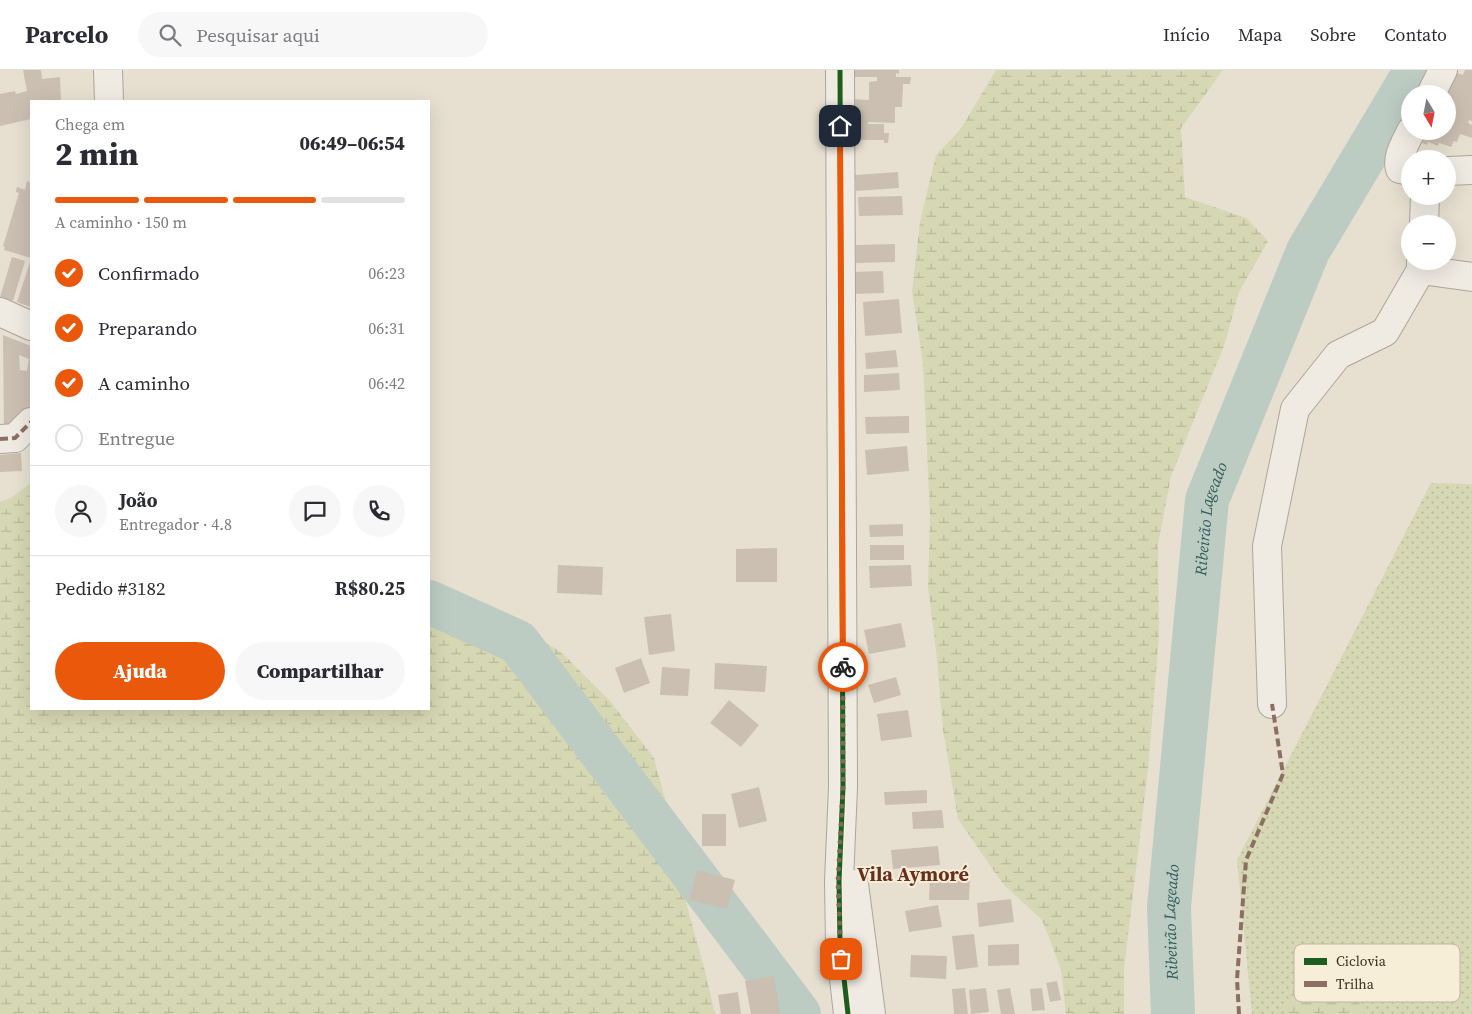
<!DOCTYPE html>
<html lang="pt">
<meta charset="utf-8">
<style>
:root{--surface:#fff;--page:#f7f7f7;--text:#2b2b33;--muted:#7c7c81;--line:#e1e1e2;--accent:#ea580c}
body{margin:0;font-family:"Source Serif 4",serif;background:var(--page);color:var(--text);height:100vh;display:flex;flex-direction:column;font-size:19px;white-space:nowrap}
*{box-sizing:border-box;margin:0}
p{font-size:16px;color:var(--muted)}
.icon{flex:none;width:28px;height:28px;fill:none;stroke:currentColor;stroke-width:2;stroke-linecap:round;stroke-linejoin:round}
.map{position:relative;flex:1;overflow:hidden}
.side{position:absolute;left:30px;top:30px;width:400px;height:610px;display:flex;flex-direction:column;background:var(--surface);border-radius:0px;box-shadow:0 5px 20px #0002}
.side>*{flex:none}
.needle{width:32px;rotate:170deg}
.tools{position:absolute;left:1401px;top:15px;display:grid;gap:10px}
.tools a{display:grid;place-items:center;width:55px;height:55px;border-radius:50%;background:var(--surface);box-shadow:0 5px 20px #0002;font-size:25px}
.pin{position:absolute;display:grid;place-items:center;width:42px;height:42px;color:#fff;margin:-21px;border-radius:10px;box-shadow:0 2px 8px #0006}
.courier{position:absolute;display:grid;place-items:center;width:50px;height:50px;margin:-25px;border:4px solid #ea580c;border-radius:50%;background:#fff;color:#222;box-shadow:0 1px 6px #0007}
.head em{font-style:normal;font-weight:800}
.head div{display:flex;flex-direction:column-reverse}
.head{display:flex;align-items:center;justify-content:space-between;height:85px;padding:0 25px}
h1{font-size:32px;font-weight:800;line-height:38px}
.bar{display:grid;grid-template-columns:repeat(4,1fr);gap:8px 5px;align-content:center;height:60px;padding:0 25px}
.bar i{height:6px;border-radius:4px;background:var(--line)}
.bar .selected{background:var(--accent)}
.bar p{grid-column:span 4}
.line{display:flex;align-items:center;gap:12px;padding:0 25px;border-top:1px solid var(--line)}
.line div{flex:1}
.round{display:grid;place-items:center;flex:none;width:52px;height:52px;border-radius:26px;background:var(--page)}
ol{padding:0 25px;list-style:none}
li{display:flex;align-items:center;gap:15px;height:55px}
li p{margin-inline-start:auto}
li .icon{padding:5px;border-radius:50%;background:var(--accent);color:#fff;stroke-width:4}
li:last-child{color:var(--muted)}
li i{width:28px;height:28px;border:2px solid var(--line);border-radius:50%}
.button{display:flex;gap:10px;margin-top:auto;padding:10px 25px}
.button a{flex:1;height:58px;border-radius:30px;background:var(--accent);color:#fff;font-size:20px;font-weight:800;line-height:58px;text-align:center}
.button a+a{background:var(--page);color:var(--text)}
header{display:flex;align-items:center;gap:30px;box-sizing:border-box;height:70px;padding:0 25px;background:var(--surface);border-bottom:1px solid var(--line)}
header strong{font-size:24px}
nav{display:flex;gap:28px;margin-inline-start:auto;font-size:18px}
.search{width:350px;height:45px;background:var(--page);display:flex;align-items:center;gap:12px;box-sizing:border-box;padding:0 18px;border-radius:28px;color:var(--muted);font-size:19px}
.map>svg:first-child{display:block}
</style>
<header>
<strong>Parcelo</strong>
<div class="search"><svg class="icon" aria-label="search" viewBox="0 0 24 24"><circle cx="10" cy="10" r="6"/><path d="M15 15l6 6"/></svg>Pesquisar aqui</div>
<nav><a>Início</a><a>Mapa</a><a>Sobre</a><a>Contato</a></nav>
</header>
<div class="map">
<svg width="1472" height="944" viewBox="0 0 1472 944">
<defs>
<pattern id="grass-dots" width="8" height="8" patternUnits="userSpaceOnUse" patternTransform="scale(1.25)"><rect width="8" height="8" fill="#d6d7b3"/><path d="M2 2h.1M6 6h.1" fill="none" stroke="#b9b99a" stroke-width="1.8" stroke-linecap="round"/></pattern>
<pattern id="wetland-marsh" width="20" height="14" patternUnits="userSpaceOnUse" patternTransform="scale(1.25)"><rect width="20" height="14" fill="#d6d7b3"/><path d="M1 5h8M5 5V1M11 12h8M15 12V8" fill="none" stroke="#b9b99a"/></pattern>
</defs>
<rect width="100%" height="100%" fill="#e7e0d1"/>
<!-- grass -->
<path fill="url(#grass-dots)" d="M1431 413 1472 414V944H1252L1237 790Z"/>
<!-- wetland -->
<path fill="url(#wetland-marsh)" d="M996 0H1223L1181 58 1185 127 1246 148 1268 171 1239 222 1224 276 1171 406 1158 475 1159 565 1148 699 1124 899V944H1066L1061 899 1042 850 1003 814 958 749 943 660 937 588 928 517 930 446 923 293 912 222 920 152 936 85 960 60Z
M31 413V639H429V534L500 546 561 582 610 631 654 688 672 755 684 825 705 901 715 944H0V432L12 427Z
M1300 899H1332L1363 938 1365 944H1283Z"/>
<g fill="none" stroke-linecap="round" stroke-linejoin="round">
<!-- river -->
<g stroke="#bcccc2" stroke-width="44">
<path d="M429 532 518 572 799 944"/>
<path id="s1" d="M1173 944 1169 837 1207 430 1308 181 1416 0"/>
</g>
</g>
<!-- building -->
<path fill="#cbbfb2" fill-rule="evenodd" d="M23 0H41L42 9 60 7 61 31H31V49L0 56V24L15 21 16 24 27 21Z
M855 0H899V4L896 3V7H911L910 14H903L902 37H895V53L868 52V54H884V63H889L888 73H884V70H859V52H852L853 29 869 30V12L877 11V7H855Z
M1465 0H1472V51L1469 50 1468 53 1472 55V68L1460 64 1457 72 1454 71 1451 77 1439 73 1438 76 1428 72 1427 75 1420 72 1424 61H1448V46L1453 47 1454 44 1448 42V24H1445L1455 2 1463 5Z
M898 102 899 118 856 121 855 105Z
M27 111 31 113V188L4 180 5 177 3 176 19 123 16 122 17 117 25 120Z
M902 126 903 145 859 146 858 127Z
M895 174V192L856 193V175Z
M12 187 25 191 13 231 0 227Z
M31 189V237L17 232Z
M883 201 884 223 854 224 853 202Z
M899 229 902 263 865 266 863 232Z
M3 265 31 276V354L4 361ZM19 285 29 289 27 301 20 300Z
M896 280 898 297 866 299 865 283Z
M899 303 900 320 864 322V305Z
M909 346V363L866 364 865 347Z
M907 376 909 401 867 405 865 380Z
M21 383 22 401 0 402V385Z
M903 454V466L870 467 869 455Z
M870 475H904V490H870Z
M777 478V512H736V479Z
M558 495 603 497 602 525 557 523Z
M911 495 912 516 870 518 869 496Z
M671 544 675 581 649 585 644 547Z
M901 553 906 577 869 584 864 560Z
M641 588 650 613 624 623 615 598Z
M715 593 767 596 765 622 714 619Z
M662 597 690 599 688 626 660 625Z
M896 607 901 625 874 633 868 615Z
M729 630 759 655 741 677 710 653Z
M908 640 912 667 881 671 877 644Z
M759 717 767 751 739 758 731 724Z
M927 720V733L885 735 884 722Z
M942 740 944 758 913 759 912 742Z
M702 744H726V776H702Z
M938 776 940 795 893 799 891 780Z
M697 800 735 810 727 839 689 830Z
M930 802 970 804 969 830H929Z
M1011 829 1014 852 979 857 977 833Z
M938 835 942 857 909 862 905 841Z
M974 864 978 897 956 900 952 866Z
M1019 874V895L988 896V875Z
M911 885 947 886 946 909 910 907Z
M774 906 780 944H751L745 911Z
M1057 911 1061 930 1050 932 1046 913Z
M965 918 968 944H954L952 919Z
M986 918 989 942 971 944 969 920Z
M1010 918 1015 944H1001L997 920Z
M1042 918 1045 940 1032 941 1030 919Z
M738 922 741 944H721L718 925Z"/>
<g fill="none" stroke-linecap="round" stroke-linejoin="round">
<defs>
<path id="minor" d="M108 0 109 31
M840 0 843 717 839 811 840 873 848 944
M1431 24 1443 0
M1410 101 1400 99C1396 87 1406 72 1411 61
M1448 101 1472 100
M1424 154 1425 126
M1421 200 1472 207
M0 242 31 256
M0 369 15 368 31 352
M1272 634 1267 476 1295 339 1338 285 1385 262 1421 200V191
M854 814 871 944"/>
</defs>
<!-- minor casing -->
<use href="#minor" stroke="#ada599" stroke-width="30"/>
<!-- minor -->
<use href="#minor" stroke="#efebe3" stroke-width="28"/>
<!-- quiet -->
<path stroke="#8d6e63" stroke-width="4" stroke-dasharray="8 4" stroke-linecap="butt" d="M0 369 15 368 31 352
M1239 944 1237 909 1246 790 1283 704 1272 634"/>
<defs>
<path id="cycleway" d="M840 0 843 717 839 811 840 873 848 944"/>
</defs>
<!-- cycleway casing -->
<use href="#cycleway" stroke="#f7eed8" stroke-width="8"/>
<!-- cycleway -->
<use href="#cycleway" stroke="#1b5e20" stroke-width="5"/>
</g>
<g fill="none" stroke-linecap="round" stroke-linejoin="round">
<!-- done -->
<path stroke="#786c5e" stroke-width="5" stroke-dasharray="0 9" d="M841 889 838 811 843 717V597"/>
<!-- route -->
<path stroke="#ea580c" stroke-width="6" d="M840 56 843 597"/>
</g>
<g text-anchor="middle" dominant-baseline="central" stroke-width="4" stroke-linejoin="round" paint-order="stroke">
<!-- water labels -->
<g font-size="16" font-style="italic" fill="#2f5d5a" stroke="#f7eed8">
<text stroke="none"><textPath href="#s1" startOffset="498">Ribeirão Lageado</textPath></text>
<text stroke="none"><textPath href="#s1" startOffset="92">Ribeirão Lageado</textPath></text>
</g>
<!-- district labels -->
<g font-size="20" font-weight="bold" fill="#6b2e1e" stroke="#f7eed8">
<text x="913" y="804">Vila Aymoré</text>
</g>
</g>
<!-- legend -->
<rect x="1294" y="874" width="166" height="58" rx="8" fill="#f7eed8" stroke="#bfb4a1" stroke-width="1"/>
<rect x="1304" y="888" width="23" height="7" fill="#1b5e20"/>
<rect x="1304" y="911" width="23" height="6" fill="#8d6e63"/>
<g font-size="14" fill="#3d2e20">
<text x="1336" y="896">Ciclovia</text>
<text x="1336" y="919">Trilha</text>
</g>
</svg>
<div class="tools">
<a><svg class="needle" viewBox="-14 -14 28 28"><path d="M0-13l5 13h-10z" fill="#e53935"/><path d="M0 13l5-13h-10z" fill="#7c7c81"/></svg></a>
<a>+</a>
<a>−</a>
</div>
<div class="pin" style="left:841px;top:889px;background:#ea580c"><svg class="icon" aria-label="bag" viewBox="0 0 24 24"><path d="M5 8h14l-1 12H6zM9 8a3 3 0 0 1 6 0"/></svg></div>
<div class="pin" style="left:840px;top:56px;background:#1f2937"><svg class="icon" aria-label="home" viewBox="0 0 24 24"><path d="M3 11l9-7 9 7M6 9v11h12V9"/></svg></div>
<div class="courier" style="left:843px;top:597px"><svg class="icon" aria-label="bike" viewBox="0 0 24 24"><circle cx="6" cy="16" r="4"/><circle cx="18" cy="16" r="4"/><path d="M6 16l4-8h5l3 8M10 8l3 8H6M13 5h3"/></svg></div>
<section class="side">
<div class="head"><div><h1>2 min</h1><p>Chega em</p></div><em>06:49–06:54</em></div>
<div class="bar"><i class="selected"></i><i class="selected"></i><i class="selected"></i><i></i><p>A caminho · 150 m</p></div>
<ol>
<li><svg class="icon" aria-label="check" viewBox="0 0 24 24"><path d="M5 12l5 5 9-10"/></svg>Confirmado<p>06:23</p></li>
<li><svg class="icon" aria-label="check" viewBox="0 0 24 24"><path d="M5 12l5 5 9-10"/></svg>Preparando<p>06:31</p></li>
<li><svg class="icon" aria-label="check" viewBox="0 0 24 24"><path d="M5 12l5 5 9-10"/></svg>A caminho<p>06:42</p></li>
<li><i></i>Entregue</li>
</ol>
<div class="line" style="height:90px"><a class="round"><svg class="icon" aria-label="person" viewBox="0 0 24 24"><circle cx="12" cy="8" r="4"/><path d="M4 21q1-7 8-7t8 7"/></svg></a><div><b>João</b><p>Entregador · 4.8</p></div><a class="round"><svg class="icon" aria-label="chat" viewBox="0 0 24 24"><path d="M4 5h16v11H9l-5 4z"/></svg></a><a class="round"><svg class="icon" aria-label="phone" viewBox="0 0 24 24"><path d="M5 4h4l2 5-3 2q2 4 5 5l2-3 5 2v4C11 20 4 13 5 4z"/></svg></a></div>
<div class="line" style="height:65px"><div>Pedido #3182</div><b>R$80.25</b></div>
<div class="button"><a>Ajuda</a><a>Compartilhar</a></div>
</section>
</div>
